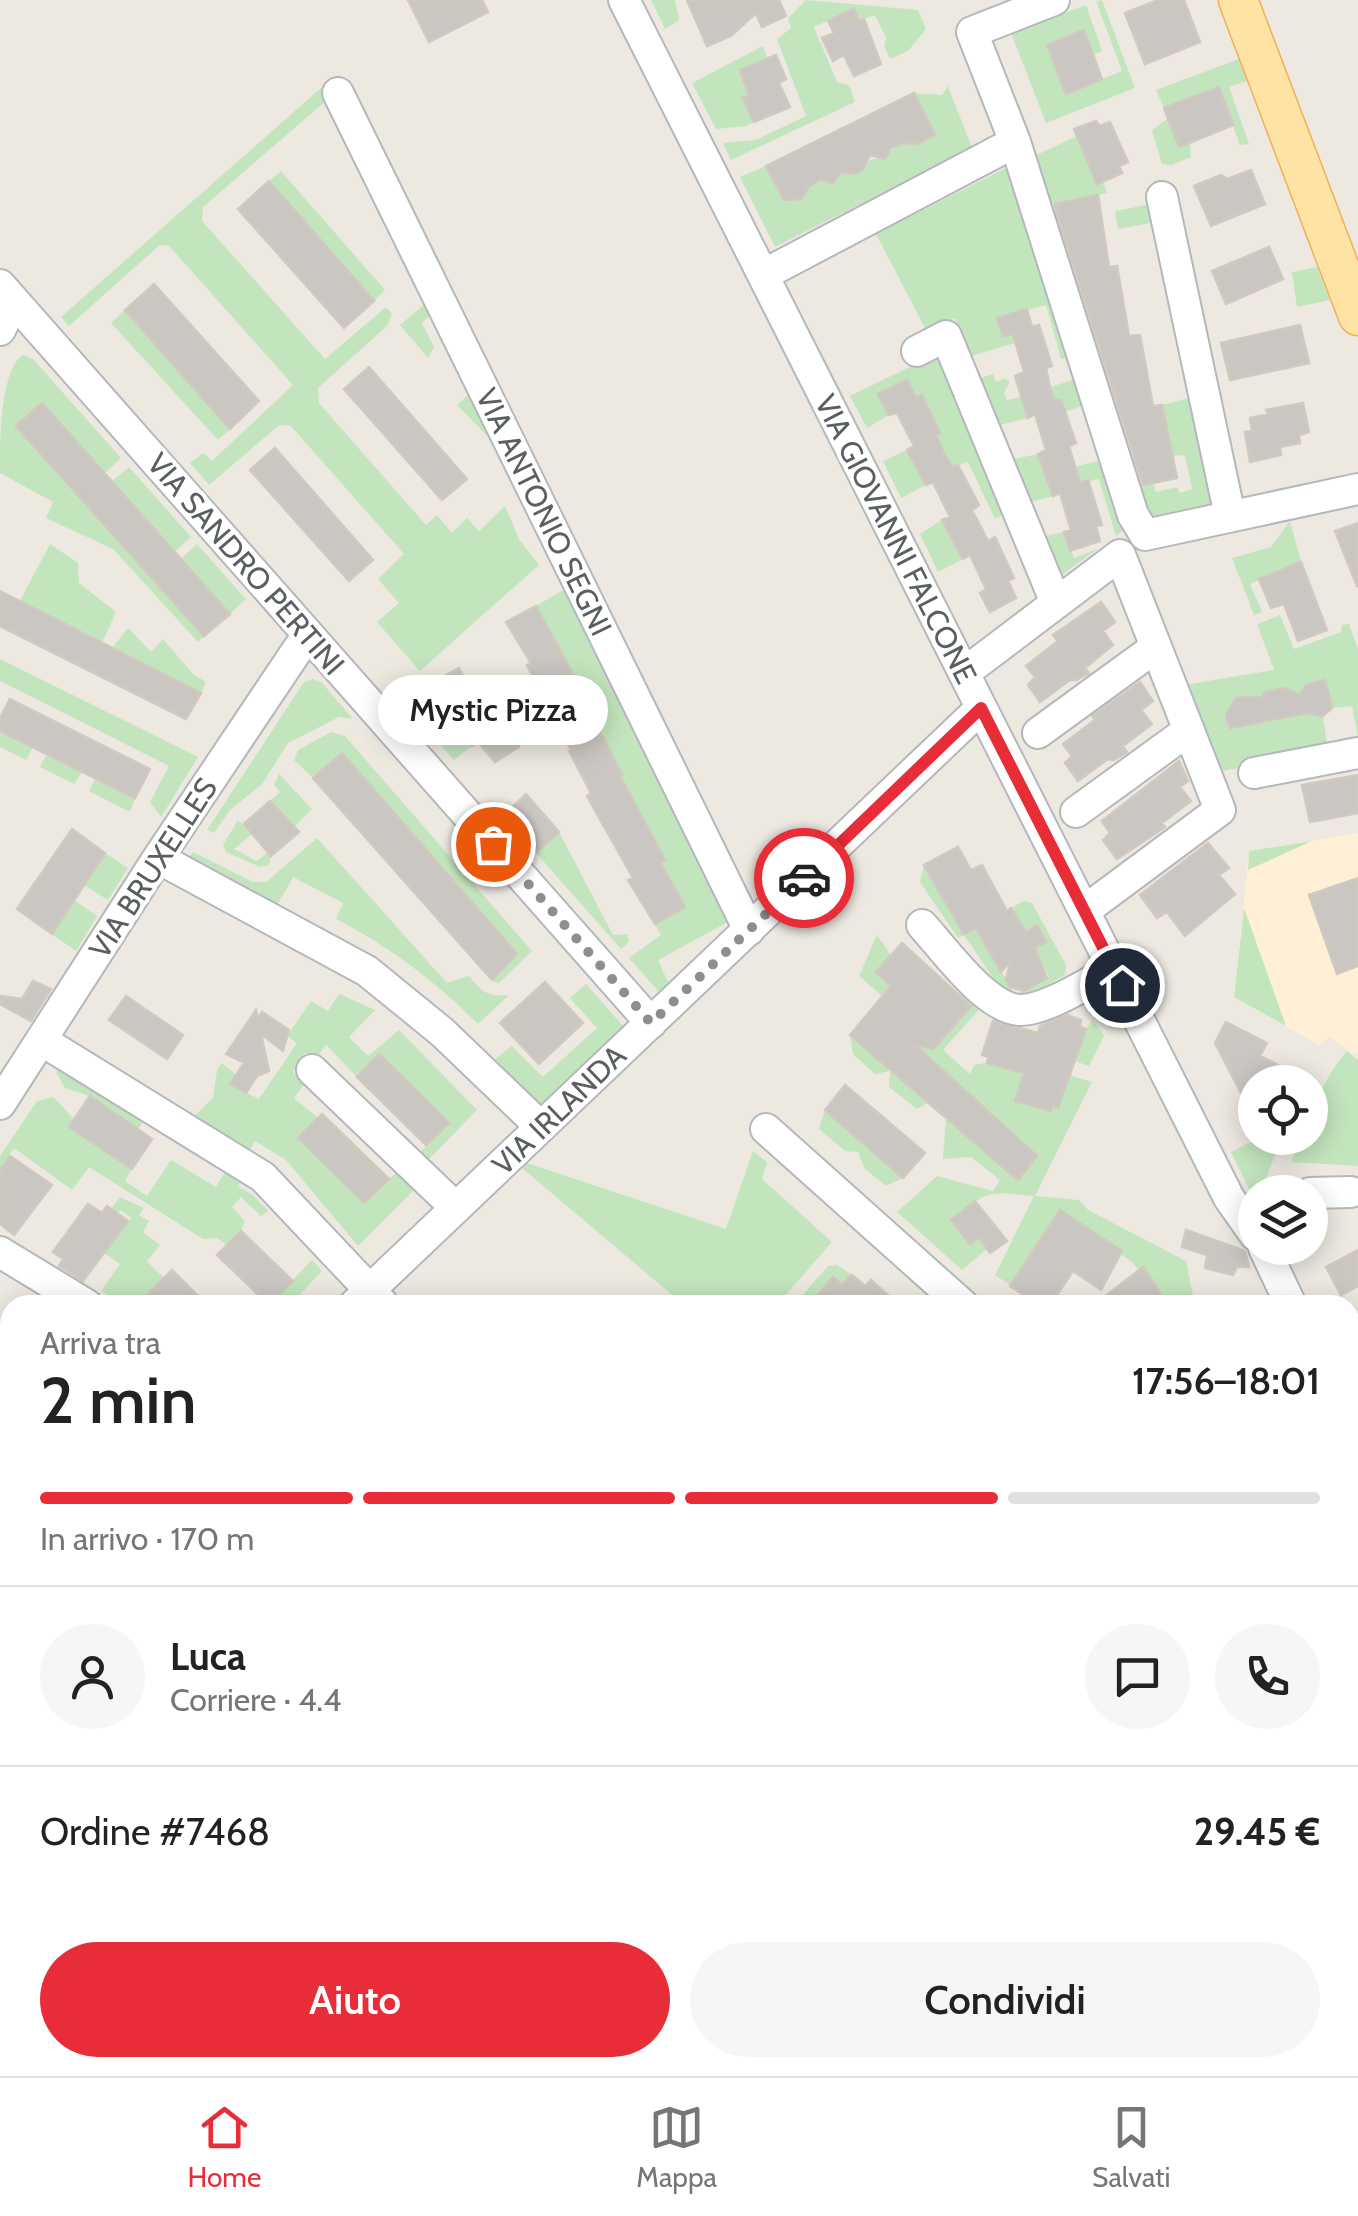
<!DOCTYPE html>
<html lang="it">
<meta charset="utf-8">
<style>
:root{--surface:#fff;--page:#f6f6f6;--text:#222;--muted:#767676;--line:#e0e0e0;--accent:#e82c38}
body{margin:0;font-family:Cabin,sans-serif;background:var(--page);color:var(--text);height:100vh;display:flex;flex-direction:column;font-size:38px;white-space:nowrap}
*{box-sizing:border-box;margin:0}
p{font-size:32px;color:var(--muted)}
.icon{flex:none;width:55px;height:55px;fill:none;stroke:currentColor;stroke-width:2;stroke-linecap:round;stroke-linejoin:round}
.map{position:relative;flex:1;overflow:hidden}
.side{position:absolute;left:0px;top:1295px;width:1360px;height:782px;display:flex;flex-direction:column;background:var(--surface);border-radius:30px 30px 0 0;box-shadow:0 5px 25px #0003}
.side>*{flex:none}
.buttons{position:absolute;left:1238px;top:1065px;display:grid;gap:20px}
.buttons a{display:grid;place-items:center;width:90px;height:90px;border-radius:50%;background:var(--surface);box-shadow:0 5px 25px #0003;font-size:50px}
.pin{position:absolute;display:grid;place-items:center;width:85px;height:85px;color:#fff;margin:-42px;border:5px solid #fff;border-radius:50%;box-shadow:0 2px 10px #0007}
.courier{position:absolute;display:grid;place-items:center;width:100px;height:100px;margin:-50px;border:8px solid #e82c38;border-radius:50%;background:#fff;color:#222;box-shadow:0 2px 12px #0007}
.bubble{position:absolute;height:70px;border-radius:35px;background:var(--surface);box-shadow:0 5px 25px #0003;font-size:32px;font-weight:600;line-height:70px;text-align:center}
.overview em{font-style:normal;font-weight:600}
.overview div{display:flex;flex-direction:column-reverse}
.overview{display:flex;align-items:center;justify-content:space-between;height:170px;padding:0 40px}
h1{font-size:65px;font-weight:600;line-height:75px}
.bar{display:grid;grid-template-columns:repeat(4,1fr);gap:15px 10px;align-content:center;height:120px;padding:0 40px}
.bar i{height:12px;border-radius:8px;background:var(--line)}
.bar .current{background:var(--accent)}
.bar p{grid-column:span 4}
.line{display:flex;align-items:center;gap:25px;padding:0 40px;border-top:2px solid var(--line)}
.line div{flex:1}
.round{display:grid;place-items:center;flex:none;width:105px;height:105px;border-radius:52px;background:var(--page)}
.action{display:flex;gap:20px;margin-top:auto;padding:20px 40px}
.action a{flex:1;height:115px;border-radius:60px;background:var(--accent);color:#fff;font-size:40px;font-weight:600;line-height:115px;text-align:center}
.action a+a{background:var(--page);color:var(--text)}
.tab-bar{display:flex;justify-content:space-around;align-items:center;height:140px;border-top:2px solid var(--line);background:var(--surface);font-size:28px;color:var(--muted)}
.tab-bar a{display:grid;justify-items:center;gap:5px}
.tab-bar .current{color:var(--accent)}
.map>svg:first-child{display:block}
</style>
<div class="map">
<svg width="1358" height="2076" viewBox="0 0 1358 2076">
<rect width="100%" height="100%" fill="#ede9e1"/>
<!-- commercial -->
<path fill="#feefd6" d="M1358 833V1053L1353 1055 1330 1036 1319 1045 1234 997 1249 851Z"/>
<!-- education -->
<path fill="#dfdad2" d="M1115 2068H1213L1222 2076H1107Z"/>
<!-- green -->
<path fill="#c3e5bd" d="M651 0H675L679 20 665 29Z
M806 0 918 10 926 29 908 51 890 59 884 46 886 38 875 15 859 21 853 9 814 27 837 82 849 85 855 102 731 160 723 143 756 140 806 116 777 39 791 28 788 18Z
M1102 0 1135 88 1046 123 1011 33 1086 5 1102 51 1093 55 1067 93 1122 71 1096 1Z
M763 46 767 58 740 71 749 95 743 99 754 122 746 126 716 129 692 83Z
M1239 59 1247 81 1229 87 1249 144 1240 145 1219 88 1164 108 1156 90Z
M948 86 972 148 775 247 740 177 766 166 784 200 801 199 809 187 820 179 832 183 841 172C867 176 862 154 885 159 896 140 915 144 934 135L914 93 942 95Z
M321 88 327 100 203 207 202 221 325 359 386 307 392 314 387 326 318 388 319 403 426 525 437 515 452 533 467 518 479 531 505 506 519 539 539 565 420 671 377 622 399 603 378 579 404 554 290 425 278 426 209 485 190 463 203 453 212 461 293 385 169 246 160 245 69 326 61 317Z
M1168 118 1179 146 1190 142 1191 157 1172 165 1162 164 1152 130Z
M1077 136 1090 168 1098 165 1107 193 1045 206 1030 158Z
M1012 165 1087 404 1065 412 1061 400H1054L1050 387 1073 380 1067 359H1061L1046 305 997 318 1002 335 1012 334 1015 343 971 356 955 318 927 332 876 234Z
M281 171 385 290 374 301 269 181Z
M1152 204 1156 222 1118 229 1115 211Z
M1317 267 1330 300 1297 307 1292 272Z
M426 303 431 314 422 323 434 347 428 358 400 325Z
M125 310 230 429 218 440 111 323Z
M936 354 942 358 1006 513 995 519 968 462 950 468 934 436 922 395 916 397 907 380 879 393 889 415 867 428 850 396Z
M23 355 33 359 121 458 105 473 42 403 204 636 198 642 113 549 46 518 53 502 0 473C0 441 0 370 23 355Z
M993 374 996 382 1005 378 1010 382 1004 393 1007 400 1021 397 1028 418 999 425 980 378Z
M470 393 495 444 457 405Z
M1194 397 1217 502 1147 517 1132 487 1153 483 1156 492 1177 487 1180 493 1192 489 1185 455 1173 456 1162 405Z
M907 450 926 485 901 498 883 461Z
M1038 454 1053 496 1031 502 1013 459Z
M1104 459 1126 528 1116 536 1099 479 1080 483 1075 467Z
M129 467 191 537 175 552 112 481Z
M942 520 963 559 938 572 920 534Z
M1290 521 1301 562 1250 584 1262 612 1254 615 1232 558 1271 547Z
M1064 532 1074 558 1099 548 1063 574 1045 536Z
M50 544 78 563 79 583 116 612 102 643 20 601Z
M197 544 246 599 230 614 181 559Z
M565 589 728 922 658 960 668 982 659 992 629 958 661 935 655 924 685 906 660 862 664 860 620 776 622 774 579 691 581 688 536 606Z
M1280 615 1294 649 1341 632 1342 625 1349 624 1358 649V738L1352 706 1332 708 1325 680 1307 685 1299 695 1284 688 1265 692 1255 707 1226 715 1230 728 1306 713 1323 716 1328 751 1218 772 1184 685 1274 670 1257 624Z
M128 628 151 652 163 639 193 674 206 682 201 693 112 648Z
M0 659 198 757 161 817 150 802 169 766 0 681Z
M313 679 322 683 353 719 339 717 288 743 262 784 230 810 214 833 207 830 304 682Z
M428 685 440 710 447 707 463 724 472 746 454 760 405 706Z
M0 731 33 747 26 760 0 747Z
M331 732 345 736 532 951 498 984 492 980 517 953 343 754 313 778 294 760 298 750Z
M46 755 82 772 74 784 40 767Z
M279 774 312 809 294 827 270 801 280 792 274 785Z
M95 779 135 798 130 812 89 791Z
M238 820 252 834 234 849 257 861 268 852 271 856 269 865 260 867 226 852 223 845Z
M559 832 613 935 627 934 629 942 621 949 536 853Z
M317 838 447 983 469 976C482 992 488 997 509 995L478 1024C435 981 390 947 336 919L343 903 293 877 278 904 187 860 193 852 253 882H266Z
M1312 841 1248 870 1249 851Z
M105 853 128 868 108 900 84 885Z
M924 865 964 934 976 927 1015 995 1049 977 1035 948 1046 941 1037 926 1025 933 1011 908 1024 901 1032 903 1066 965 1065 975 1020 1000H1008L964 935 958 938 920 882Z
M74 900 97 916 76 951 52 934Z
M1244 908 1286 1026 1234 997Z
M877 935 891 955 877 973 946 1034 960 996 968 989 984 1004 943 1050 970 1074 974 1065 987 1063 1024 1073 1021 1103 1050 1111 1053 1105 1059 1107 1069 1075 1092 1082 1035 1196 1079 1200 1088 1210 1186 1261 1195 1305H1168L1131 1261 1120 1254 1122 1250 1060 1210 1010 1285 995 1275 1034 1196C987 1192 989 1189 952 1220L969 1243 978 1238 987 1249 962 1270 897 1212 937 1176 993 1191 1000 1180 971 1157 943 1159 946 1117 1018 1179 1037 1156 871 1009 883 997 859 976Z
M586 984 623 1026 540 1106 495 1059 512 1046 543 1077 597 1028 570 998Z
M339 994 375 1010 349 1037 368 1056 399 1030 477 1110 429 1159 421 1151 448 1123 379 1055 357 1077 326 1045 319 1055 305 1053 293 1073 306 1082 294 1098 318 1118 298 1139 364 1203 403 1166 421 1183 358 1246 286 1160 255 1141 247 1155 191 1119 213 1098 217 1070 222 1063 236 1075 230 1085 259 1099 297 1043 287 1036 311 1001 328 1011Z
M1093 1020 1104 1036 1089 1066 1075 1061 1086 1029Z
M850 1035 927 1103 917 1109 889 1087 890 1071 875 1074 853 1054Z
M1347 1051 1358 1060V1166L1291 1162 1302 1138H1310C1310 1108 1327 1073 1347 1051Z
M65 1059 149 1113 138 1129 90 1096 65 1088 56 1072Z
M53 1097 74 1119 69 1127 132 1169 125 1181 147 1196 171 1160 216 1187 230 1164 245 1174 238 1186 254 1196 268 1211 261 1216 241 1197 232 1207 245 1221 241 1231 227 1245 217 1238 203 1239 89 1167 72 1190 14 1148 0 1170V1156L37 1101Z
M825 1110 903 1178 886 1186 864 1168 858 1152 845 1151 819 1129Z
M1259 1138H1282L1261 1190 1251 1193 1231 1152Z
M753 1151 767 1162 762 1179 832 1242 777 1305H684L522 1168 527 1163 726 1229Z
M120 1197 144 1208 139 1215 149 1221 143 1232 160 1245 147 1261 164 1278 148 1294 159 1305H126L101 1291 120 1264 104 1253 131 1218 121 1210 117 1214 111 1209Z
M312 1260 322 1271 290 1305H269Z
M837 1265 852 1275 842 1285 833 1278 809 1305H794L828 1266Z
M10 1681V1715L3 1723 10 1730V1763L0 1754V1692Z
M1350 1690 1358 1695V1809L1350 1803Z
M216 2068H256L265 2076H216L211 2072Z
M713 2068H762L763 2076H715Z"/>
<!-- building -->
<path fill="#cac6c1" stroke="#d1c9c0" stroke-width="2.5" d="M408 0H482L488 12 429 42Z
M687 0H779L786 16 762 27 756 13 731 36 707 46Z
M1158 0H1184L1200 42 1145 64 1125 13Z
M854 9 859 21 864 19 881 64 854 76 844 55 833 61 822 38 834 33 828 21Z
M1084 30 1102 79 1066 94 1047 45Z
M776 55 786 79 779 83 790 107 754 122 743 98 749 95 740 70Z
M1219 87 1233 125 1179 147 1164 108Z
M914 93 935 135 916 144 904 143 891 148 885 159 870 155 862 170 854 174 841 172 832 184 820 179 809 187 801 199 784 200 766 166Z
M1096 121 1099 126 1110 122 1128 162 1119 166 1122 173 1097 184 1074 129Z
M1251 170 1265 204 1211 226 1194 186 1221 175 1227 179Z
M269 181 374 301 344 328 238 209Z
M1098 195 1109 267 1117 266 1129 336 1140 335 1153 406 1162 405 1177 478 1143 485 1056 211 1055 204Z
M1269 247 1283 279 1226 304 1212 271Z
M154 284 259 401 230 429 125 310Z
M1027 309 1032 327 1039 325 1052 366 1046 368 1050 387 1054 400H1061L1076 443 1069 446 1080 483 1088 480 1102 525 1096 526 1100 541 1070 551 1064 532 1071 530 1060 493 1053 496 1038 454 1046 450 1035 414 1028 418 1021 396 1015 376 1024 372 1013 334 1003 336 997 318Z
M1300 325 1309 363 1230 380 1221 343Z
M369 367 467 479 442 500 344 389Z
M907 380 916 397 922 395 940 433 936 435 944 453 952 467 958 465 979 505 972 510 988 541 995 537 1014 578 1008 581 1016 598 990 612 980 593 986 589 970 555 963 559 942 520 950 517 933 482 926 485 907 450 914 446 897 413 889 415 878 394Z
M42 403 230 614 204 636 16 426Z
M1303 403 1309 432 1299 435 1300 443 1280 447 1281 455 1250 462 1245 432 1252 431 1250 418 1268 414 1266 410Z
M275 448 373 560 349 581 250 470Z
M1358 523V586H1357L1335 531Z
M1301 562 1327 630 1298 641 1284 604 1271 608 1259 579Z
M0 591 201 693 186 719 0 626Z
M1101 602 1115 622 1103 631 1113 645 1085 668 1089 673 1076 680H1070L1040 702 1028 685 1035 677 1026 666 1058 641 1053 635Z
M536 606 581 689 579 690 622 775 620 776 665 860 660 862 685 907 655 924 628 880 633 878 587 796 591 793 569 751 571 750 527 665 531 663 506 622Z
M459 668 471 691 478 686 489 708 493 706 505 725 509 723 519 747 495 762 478 742 472 746 463 724 458 727 447 707 440 711 428 685Z
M1325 680 1332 708 1323 716 1306 713 1230 728 1226 715 1236 698 1262 697 1265 692 1284 688 1299 695 1306 685Z
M1140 682 1153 701 1141 710 1152 724 1123 746 1127 752 1114 760 1108 759 1078 781 1065 763 1072 756 1063 744 1095 720 1092 716Z
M10 699 150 769 135 798 0 731V718Z
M342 753 517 954 492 980 313 778Z
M1179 761 1188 781 1180 787 1191 801 1162 823 1165 827 1117 859 1103 840 1110 833 1102 821Z
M1358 775V813L1310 822 1302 785Z
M526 794 559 832 536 853 503 816Z
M270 801 299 832 271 856 244 824Z
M72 829 105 853 52 934 17 909Z
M1208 843 1229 868 1219 875 1235 894 1185 936 1167 912 1157 918 1140 895Z
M958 847 971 870 982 865 1007 911 1011 908 1026 932 1037 925 1046 942 1035 948 1047 978 1024 991 1010 987 1006 979 1011 961 1001 972 976 928 964 934 924 865Z
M1358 878V966L1337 974 1309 895Z
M902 943 971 1006 933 1049 914 1044 1037 1156 1018 1180 850 1035 891 986 876 972Z
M33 981 51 989 31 1021 0 1004V996L22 999Z
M545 982 583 1023 539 1064 500 1023Z
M126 996 183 1035 167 1059 109 1020Z
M256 1010 258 1018 262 1012 289 1030 283 1051 261 1034 269 1071 257 1076 246 1093 230 1084 244 1063 226 1054Z
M1067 1015 1081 1020 1080 1026 1086 1029 1058 1108 1053 1105 1051 1111 1015 1101 1024 1073 987 1063 989 1057 982 1055 993 1021 1038 1033 1040 1026Z
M1226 1022 1267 1043 1260 1056 1288 1070 1282 1082H1255V1120L1215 1043Z
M379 1054 449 1123 426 1145 357 1077Z
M845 1085 925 1153 903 1178 825 1110Z
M90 1096 152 1139 132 1169 69 1127Z
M322 1114 389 1179 364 1203 298 1138Z
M10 1156 52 1185 14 1235 0 1224V1170Z
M975 1201 1007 1241 990 1253 979 1237 970 1244 951 1220Z
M88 1204 102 1213 107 1206 128 1221 83 1281 59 1266 63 1259 53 1252Z
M1060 1210 1122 1251 1101 1290 1073 1271 1050 1305H1040L1010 1286Z
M1186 1230 1245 1251 1249 1267H1237L1233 1275 1205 1268 1207 1255 1182 1247Z
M241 1231 293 1281 269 1305 217 1255Z
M1358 1250V1286L1341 1295 1326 1267Z
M1143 1267 1168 1305H1094Z
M172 1270 207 1305H159L148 1294Z
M852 1275 865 1286 871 1280 899 1305H809L833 1277 842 1285Z"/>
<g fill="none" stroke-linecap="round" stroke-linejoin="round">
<defs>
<path id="minor" d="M624 0 1229 1198 1255 1235
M338 93 749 930
M1015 142 1133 515 1145 535 1358 489
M1162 197 1230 516
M763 275 1015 142 972 32 1054 0
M0 285 651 1023
M0 330 14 302
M917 351 946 336 1056 603
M964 673 1120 555 1220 810 1084 911
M1038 733 1156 647
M1254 773 1358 753
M1076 812 1189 730
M158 858 367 971 442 1032 541 1127
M922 925C944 949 987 1010 1021 1010 1046 1010 1091 981 1114 969
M41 1040 263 1177 382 1303
M312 1070 456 1208
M0 1104 158 858 308 634
M766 1129 963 1305
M1310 1193 1351 1192
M1264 1248 1291 1305
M0 1252 87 1305
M354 1305 981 708
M1350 1433 1358 1451
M1350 1615 1358 1592
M0 1671 10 1661
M521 2068 530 2075
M1239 2068 1248 2076
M564 2076 578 2068
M1077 2076 1085 2068"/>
<path id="major" d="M1238 0 1358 316
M0 1916 10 1925
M184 2068 194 2076"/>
</defs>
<!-- minor casing -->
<use href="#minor" stroke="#b4b8bc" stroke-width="34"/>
<!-- major casing -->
<use href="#major" stroke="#f1b057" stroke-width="41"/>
<!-- minor -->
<use href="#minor" stroke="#fff" stroke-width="30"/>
<!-- major -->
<use href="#major" stroke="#ffe3a5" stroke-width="38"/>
</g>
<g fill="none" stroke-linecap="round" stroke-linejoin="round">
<!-- done -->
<path stroke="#8d8f8e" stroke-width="10" stroke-dasharray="0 18" d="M493 844 651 1023 804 878"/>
<!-- route -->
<path stroke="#e82c38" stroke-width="12" d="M804 878 981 708 1122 985"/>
</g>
<g text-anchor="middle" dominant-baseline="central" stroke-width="8" stroke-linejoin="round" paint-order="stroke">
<!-- street labels -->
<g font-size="30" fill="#5a5f62" stroke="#fff">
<text transform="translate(544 512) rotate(64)">VIA ANTONIO SEGNI</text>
<text transform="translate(896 539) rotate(63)">VIA GIOVANNI FALCONE</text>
<text transform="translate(246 564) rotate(49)">VIA SANDRO PERTINI</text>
<text transform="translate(153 868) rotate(-57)">VIA BRUXELLES</text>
<text transform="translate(559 1110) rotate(-44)">VIA IRLANDA</text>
</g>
</g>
</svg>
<div class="buttons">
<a><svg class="icon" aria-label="locate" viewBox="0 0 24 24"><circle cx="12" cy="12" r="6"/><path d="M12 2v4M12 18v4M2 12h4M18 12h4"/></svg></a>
<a><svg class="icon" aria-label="layers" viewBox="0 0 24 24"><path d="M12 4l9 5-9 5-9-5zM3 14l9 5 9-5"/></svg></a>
</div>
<div class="pin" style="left:493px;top:844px;background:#ea580c"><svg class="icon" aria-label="bag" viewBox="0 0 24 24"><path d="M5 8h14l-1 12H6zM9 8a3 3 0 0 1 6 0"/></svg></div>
<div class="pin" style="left:1122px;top:985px;background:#1f2937"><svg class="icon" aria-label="home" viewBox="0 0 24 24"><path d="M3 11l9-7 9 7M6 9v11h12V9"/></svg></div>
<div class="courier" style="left:804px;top:878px"><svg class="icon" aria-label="car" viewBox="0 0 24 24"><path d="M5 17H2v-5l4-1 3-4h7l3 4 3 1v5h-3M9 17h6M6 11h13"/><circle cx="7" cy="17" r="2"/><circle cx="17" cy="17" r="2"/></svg></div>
<div class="bubble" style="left:378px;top:675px;width:230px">Mystic Pizza</div>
<section class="side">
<div class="overview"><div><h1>2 min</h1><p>Arriva tra</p></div><em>17:56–18:01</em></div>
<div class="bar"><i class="current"></i><i class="current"></i><i class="current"></i><i></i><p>In arrivo · 170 m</p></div>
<div class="line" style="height:180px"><a class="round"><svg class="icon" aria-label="person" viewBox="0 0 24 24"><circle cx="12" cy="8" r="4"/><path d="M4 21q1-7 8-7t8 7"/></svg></a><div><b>Luca</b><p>Corriere · 4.4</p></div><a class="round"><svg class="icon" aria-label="chat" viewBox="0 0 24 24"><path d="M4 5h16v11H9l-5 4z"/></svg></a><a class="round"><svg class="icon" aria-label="phone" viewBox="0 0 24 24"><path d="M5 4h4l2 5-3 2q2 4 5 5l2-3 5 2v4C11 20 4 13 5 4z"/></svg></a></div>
<div class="line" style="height:130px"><div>Ordine #7468</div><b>29.45 €</b></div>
<div class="action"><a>Aiuto</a><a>Condividi</a></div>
</section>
</div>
<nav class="tab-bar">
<a class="current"><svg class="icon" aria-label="home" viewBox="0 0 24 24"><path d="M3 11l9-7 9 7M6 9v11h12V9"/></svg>Home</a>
<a><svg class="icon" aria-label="map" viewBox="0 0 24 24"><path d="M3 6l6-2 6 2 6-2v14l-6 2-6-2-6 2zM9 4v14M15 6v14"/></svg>Mappa</a>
<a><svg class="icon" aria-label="saved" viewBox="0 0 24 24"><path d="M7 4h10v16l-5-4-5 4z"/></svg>Salvati</a>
</nav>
